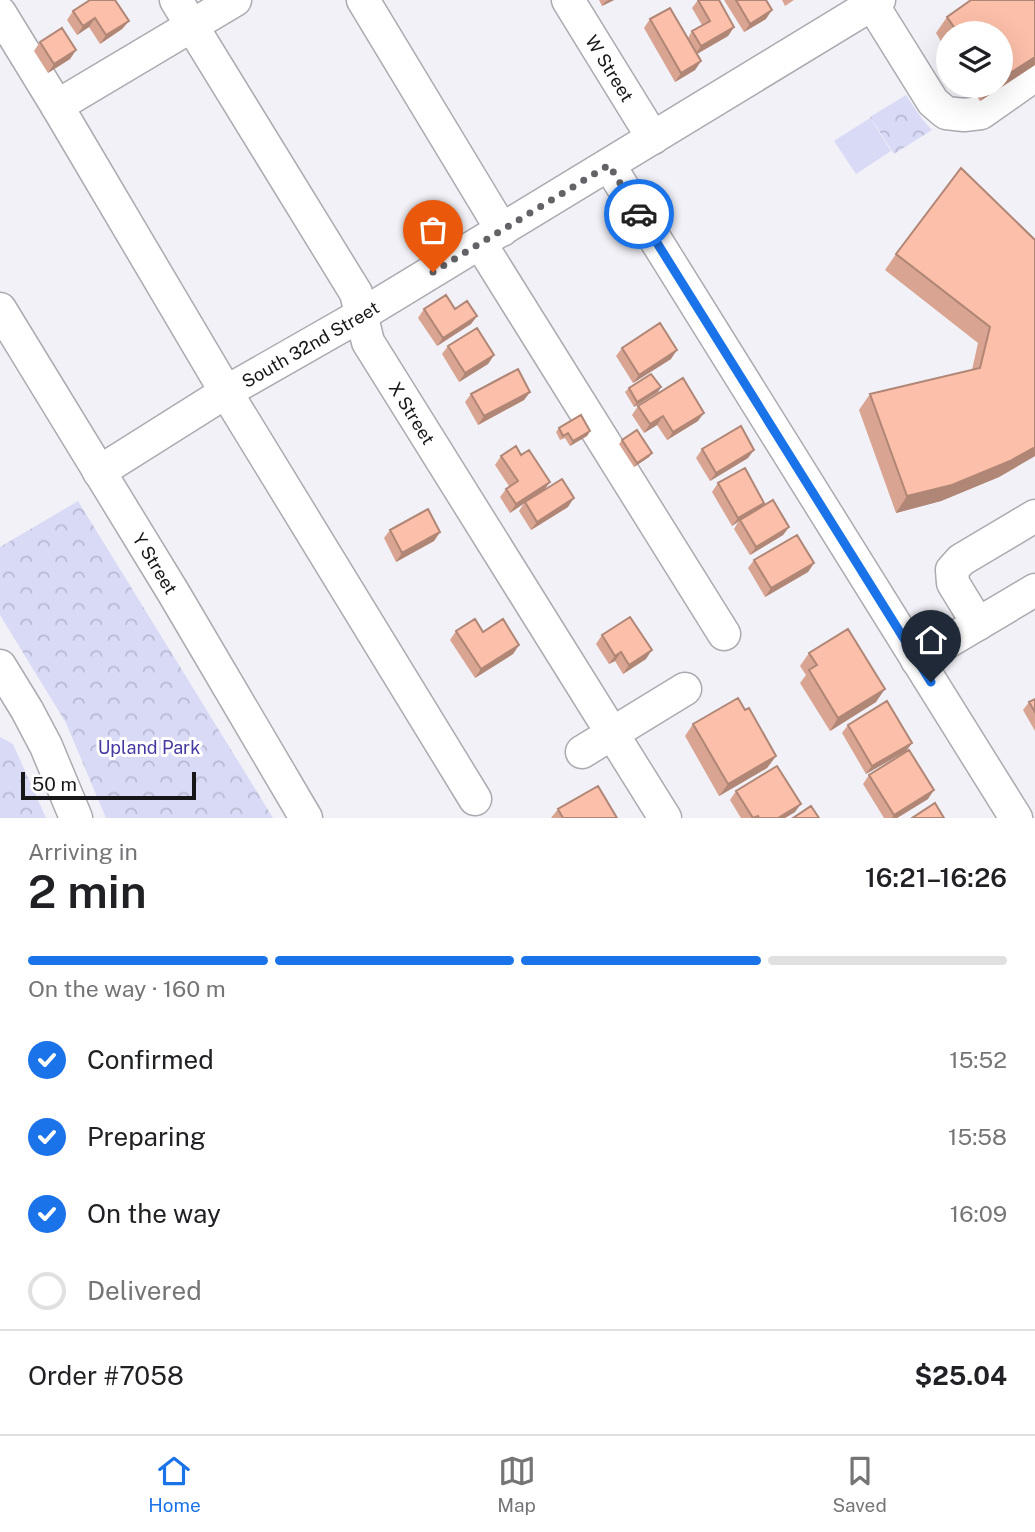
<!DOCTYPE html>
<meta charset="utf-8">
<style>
:root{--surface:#fff;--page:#f6f6f6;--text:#202124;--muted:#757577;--line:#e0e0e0;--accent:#1a73e8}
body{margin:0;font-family:"Public Sans",sans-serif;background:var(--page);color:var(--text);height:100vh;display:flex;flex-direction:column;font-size:26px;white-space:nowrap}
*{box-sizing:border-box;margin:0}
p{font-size:23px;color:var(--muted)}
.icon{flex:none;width:38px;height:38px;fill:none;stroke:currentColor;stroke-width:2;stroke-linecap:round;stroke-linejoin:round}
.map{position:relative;height:818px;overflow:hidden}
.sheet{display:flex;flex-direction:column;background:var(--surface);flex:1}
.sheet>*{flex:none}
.tools{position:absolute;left:936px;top:21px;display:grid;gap:14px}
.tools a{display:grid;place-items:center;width:77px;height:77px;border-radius:50%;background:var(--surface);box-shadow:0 7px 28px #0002;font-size:35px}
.scale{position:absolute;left:21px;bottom:18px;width:175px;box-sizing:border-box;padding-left:7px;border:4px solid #171719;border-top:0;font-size:19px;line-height:24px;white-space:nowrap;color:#171719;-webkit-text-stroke:5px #fff;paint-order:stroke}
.pin{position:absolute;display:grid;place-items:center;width:60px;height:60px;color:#fff;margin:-72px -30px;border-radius:50% 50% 50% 0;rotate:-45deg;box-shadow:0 0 7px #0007}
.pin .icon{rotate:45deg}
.courier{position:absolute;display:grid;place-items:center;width:70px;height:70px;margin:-35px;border:5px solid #1a73e8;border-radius:50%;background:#fff;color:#222;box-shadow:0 2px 9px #0007}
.headline em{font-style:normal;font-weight:600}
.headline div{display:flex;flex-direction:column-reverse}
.headline{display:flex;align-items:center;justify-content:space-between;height:119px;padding:0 28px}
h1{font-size:46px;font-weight:600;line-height:52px}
.bar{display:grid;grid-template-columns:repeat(4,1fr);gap:10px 7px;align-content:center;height:84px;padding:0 28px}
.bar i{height:9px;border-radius:5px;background:var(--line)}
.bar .active{background:var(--accent)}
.bar p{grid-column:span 4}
.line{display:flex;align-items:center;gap:18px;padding:0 28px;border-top:2px solid var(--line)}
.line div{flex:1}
ol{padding:0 28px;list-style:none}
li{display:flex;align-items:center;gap:21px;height:77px}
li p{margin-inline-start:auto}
li .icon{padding:7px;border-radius:50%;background:var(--accent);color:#fff;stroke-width:4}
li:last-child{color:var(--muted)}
li i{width:38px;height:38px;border:4px solid var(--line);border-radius:50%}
.dock{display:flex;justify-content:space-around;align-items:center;height:98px;border-top:2px solid var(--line);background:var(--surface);font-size:19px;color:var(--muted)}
.dock a{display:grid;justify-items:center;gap:4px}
.dock .active{color:var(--accent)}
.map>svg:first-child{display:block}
</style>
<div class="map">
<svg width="1035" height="818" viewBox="0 0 1035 818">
<defs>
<pattern id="park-crowns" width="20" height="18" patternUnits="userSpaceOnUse" patternTransform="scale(1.75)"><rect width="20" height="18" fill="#d8daf6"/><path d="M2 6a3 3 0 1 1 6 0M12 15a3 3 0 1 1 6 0" fill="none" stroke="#b9bad2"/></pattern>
</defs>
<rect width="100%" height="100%" fill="#f1f1f7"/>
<!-- park -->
<path fill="url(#park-crowns)" d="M906 95 922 119 932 130 894 154 870 117Z
M78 501 273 818H106L66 723 0 615V547Z
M0 737 13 744 46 818H0Z"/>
<!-- pitch -->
<path fill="#d8daf6" d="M870 118 891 151 856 174 834 141Z"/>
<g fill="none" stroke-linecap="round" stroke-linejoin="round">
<defs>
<g id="minor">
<path id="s1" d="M176 0 356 293 368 342 665 818"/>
<path d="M363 0 502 230"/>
<path id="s2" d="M568 0 653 138"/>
<path d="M872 4 933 102 946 113 964 115 981 113 1032 77"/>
<path d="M0 13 57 106 226 392 475 799"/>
<path d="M57 106 235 0"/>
<path d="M609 165 1016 818"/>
<path d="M480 243 724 634"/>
<path id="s3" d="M0 309 173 592 306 818"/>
<path id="s4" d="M99 472 226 392 361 315 879 0"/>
<path d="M978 624 953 583 952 570 961 560 1035 516"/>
<path d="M917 660 1035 590"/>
<path d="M0 666 27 710 46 746 76 818"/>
<path d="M582 752 685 689"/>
</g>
</defs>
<!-- minor casing -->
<use href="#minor" stroke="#aaabb0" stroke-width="35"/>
<!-- minor -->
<use href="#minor" stroke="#fff" stroke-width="32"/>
</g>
<!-- wall -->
<path fill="#d9a491" d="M599 0H614L602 6Z
M698 0 734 27 728 36 697 54 701 61 695 70 675 82 644 28 650 19 688 38 692 31 702 25 692 8Z
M724 0H766V19L744 32Z
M782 0H794L785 6Z
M971 0H1035V65L980 101 970 86H1001V33H948V53L936 33 947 17Z
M73 11 129 21 122 29 100 44 89 27 77 35 67 20Z
M40 42 76 50 70 59 48 73 34 51Z
M1035 240V456L999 477 941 501 896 513 859 410 870 394 972 370 978 343 885 270 896 254Z
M424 309H455L477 316 471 324 437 346 418 318Z
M448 346 494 355 488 364 459 382 442 354Z
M622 348 671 359 633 383 616 356Z
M629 388 658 392 634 407 625 392Z
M530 392 524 400 478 425 465 402 471 394Z
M638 406 698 421 667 440 657 425 644 433 632 415Z
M559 428 590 431 587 436 570 446 565 438 560 440 556 432Z
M622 440 652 453 649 457 634 467 619 444Z
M702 449 748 458 710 481 696 458Z
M521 455 550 482 544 490 568 507 531 530 519 511 524 503 510 513 500 497 506 489 509 486 495 465 501 456Z
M718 483 761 508 789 527 783 535 750 555 734 529 738 522 732 526 712 492Z
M390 530 440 532 434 541 396 562 384 538Z
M754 560 814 563 808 572 765 597 748 568Z
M456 631 483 632 519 645 513 654 475 678 450 640Z
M602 635 646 659 623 674 615 661 609 664 596 644Z
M809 653 876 702 830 731 800 683 806 675 800 666Z
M1035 699V731L1023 710 1029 702Z
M745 710 776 756 767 768 719 796 685 736 693 724Z
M848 725 912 743 906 751 866 774 842 733Z
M869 775 928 799 897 818H884L863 784Z
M736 791 795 812 785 818H741L730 800Z
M558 809 617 818H551Z"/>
<!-- shaded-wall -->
<path fill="#b08676" d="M609 0H614L602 6 605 2Z
M772 10 766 19 744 32 750 24Z
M95 18 89 27 77 35 83 26Z
M129 21 122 29 100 44 106 35Z
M734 27 728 36 695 55 701 46Z
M76 50 70 59 48 73 54 64Z
M1035 57V65L980 101 991 86H1001V79Z
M701 61 695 70 675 82 681 73Z
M477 316 471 324 437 346 443 338Z
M677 350 671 359 633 383 639 375Z
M494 355 488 364 459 382 465 373Z
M661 387 658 392 634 407 637 402Z
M530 392 524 400 478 425 484 416Z
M704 413 698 421 667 440 673 432Z
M663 416 657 425 644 433 650 424Z
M590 431 587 436 570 446 573 441Z
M1035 447V456L999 477 941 501 896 513 907 496Z
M754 450 748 458 710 481 716 473Z
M652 453 649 457 634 467 637 463Z
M550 482 544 490 510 513 516 504Z
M574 498 568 507 531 530 537 522Z
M764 503 758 511 740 520 732 526 738 518Z
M789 527 783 535 750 555 756 547Z
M440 532 434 541 396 562 402 553Z
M814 563 808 572 765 597 771 588Z
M519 645 513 654 475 678 481 669Z
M652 650 646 659 623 674 629 665Z
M621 652 615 661 609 664 615 656Z
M885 689 876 702 830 731 838 718Z
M912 743 906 751 866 774 872 766Z
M776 756 767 768 719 796 728 784Z
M934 790 928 799 897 818H892L894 815Z
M801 804 795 812 785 818H778Z"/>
<!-- building -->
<path fill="#fcbfa9" stroke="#b08676" stroke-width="2" d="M90 0H115L129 21 106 35 95 18 83 26 73 11Z
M698 0H719L734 27 701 46 692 31 710 21Z
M736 0H766L772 10 750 24Z
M971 0H1035V57L1001 79V33H958L947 17Z
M670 8 701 61 681 73 650 19Z
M62 28 76 50 54 64 40 42Z
M961 168 1035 240V447L1010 461 952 485 907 496 870 394 980 368 990 327 896 254Z
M446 295 455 309 467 301 477 316 443 338 424 309Z
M660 323 677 350 639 375 622 348Z
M477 328 494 355 465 373 448 346Z
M518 369 530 392 484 416 471 394Z
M651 374 661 387 637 402 629 388Z
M683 378 704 413 673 432 663 416 650 424 638 406Z
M581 415 590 431 573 441 568 433 563 436 559 428Z
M741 426 754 450 716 473 702 449Z
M637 430 652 453 637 463 622 440Z
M516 446 521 455 529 450 550 482 516 504 506 489 518 481 501 456Z
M745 468 764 503 738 518 718 483Z
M562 479 574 498 537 522 525 502Z
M773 500 789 527 756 547 740 520Z
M428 509 440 532 402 553 390 530Z
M797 535 814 563 771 588 754 560Z
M630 617 652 650 629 665 621 652 615 656 602 635Z
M475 619 483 632 503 619 519 645 481 669 456 631Z
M848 629 885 689 838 718 809 670 817 665 809 653Z
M738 698 745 710 749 708 776 756 728 784 693 724Z
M1035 699V712L1029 702Z
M887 701 912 743 872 766 848 725Z
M909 750 934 790 894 815 869 775Z
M777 766 801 804 778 818H759L758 816 753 818 736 791Z
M598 786 617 818H563L558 809Z
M935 803 944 818H912Z
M811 806 819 818H793Z"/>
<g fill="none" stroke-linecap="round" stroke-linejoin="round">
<!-- done -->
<path stroke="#636367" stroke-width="7" stroke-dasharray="0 12.6" d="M433 272 609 165 639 214"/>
<!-- route -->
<path stroke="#1a73e8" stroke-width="9" d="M639 214 931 682"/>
</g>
<g text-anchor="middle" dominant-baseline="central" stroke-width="6" stroke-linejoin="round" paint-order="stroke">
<!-- street labels -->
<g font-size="18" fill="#171719" stroke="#fff">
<text stroke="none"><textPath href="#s2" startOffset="80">W Street</textPath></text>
<text stroke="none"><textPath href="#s4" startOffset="247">South 32nd Street</textPath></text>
<text stroke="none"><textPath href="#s1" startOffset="478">X Street</textPath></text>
<text stroke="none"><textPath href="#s3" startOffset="298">Y Street</textPath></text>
</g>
<!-- park labels -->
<g font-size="18" fill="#453aa1" stroke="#fff">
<text x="149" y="747">Upland Park</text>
</g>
</g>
</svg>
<div class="tools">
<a><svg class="icon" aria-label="layers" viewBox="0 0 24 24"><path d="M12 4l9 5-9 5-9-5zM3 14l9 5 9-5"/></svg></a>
</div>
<div class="scale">50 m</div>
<div class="pin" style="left:433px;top:272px;background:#ea580c"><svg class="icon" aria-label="bag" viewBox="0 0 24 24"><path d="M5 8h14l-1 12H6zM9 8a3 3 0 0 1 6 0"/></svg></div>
<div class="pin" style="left:931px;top:682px;background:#1f2937"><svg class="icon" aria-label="home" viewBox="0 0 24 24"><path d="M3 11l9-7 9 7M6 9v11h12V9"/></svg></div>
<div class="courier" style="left:639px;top:214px"><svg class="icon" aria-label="car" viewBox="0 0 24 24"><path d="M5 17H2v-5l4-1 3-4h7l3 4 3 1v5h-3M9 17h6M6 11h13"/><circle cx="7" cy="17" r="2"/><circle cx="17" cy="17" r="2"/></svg></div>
</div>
<section class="sheet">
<div class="headline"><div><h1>2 min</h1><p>Arriving in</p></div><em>16:21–16:26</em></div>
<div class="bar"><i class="active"></i><i class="active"></i><i class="active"></i><i></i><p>On the way · 160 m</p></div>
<ol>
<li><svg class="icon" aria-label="check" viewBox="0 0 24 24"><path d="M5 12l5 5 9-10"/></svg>Confirmed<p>15:52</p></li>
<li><svg class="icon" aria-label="check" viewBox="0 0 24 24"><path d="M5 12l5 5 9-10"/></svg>Preparing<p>15:58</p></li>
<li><svg class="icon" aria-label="check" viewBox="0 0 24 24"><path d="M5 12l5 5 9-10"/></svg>On the way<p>16:09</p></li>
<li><i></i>Delivered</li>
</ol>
<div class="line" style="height:91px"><div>Order #7058</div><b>$25.04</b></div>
</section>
<nav class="dock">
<a class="active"><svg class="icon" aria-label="home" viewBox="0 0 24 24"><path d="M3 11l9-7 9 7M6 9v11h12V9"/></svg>Home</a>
<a><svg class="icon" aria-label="map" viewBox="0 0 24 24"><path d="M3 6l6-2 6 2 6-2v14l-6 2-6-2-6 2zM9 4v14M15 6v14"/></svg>Map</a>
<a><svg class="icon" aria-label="saved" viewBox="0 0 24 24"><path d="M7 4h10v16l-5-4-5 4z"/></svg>Saved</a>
</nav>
